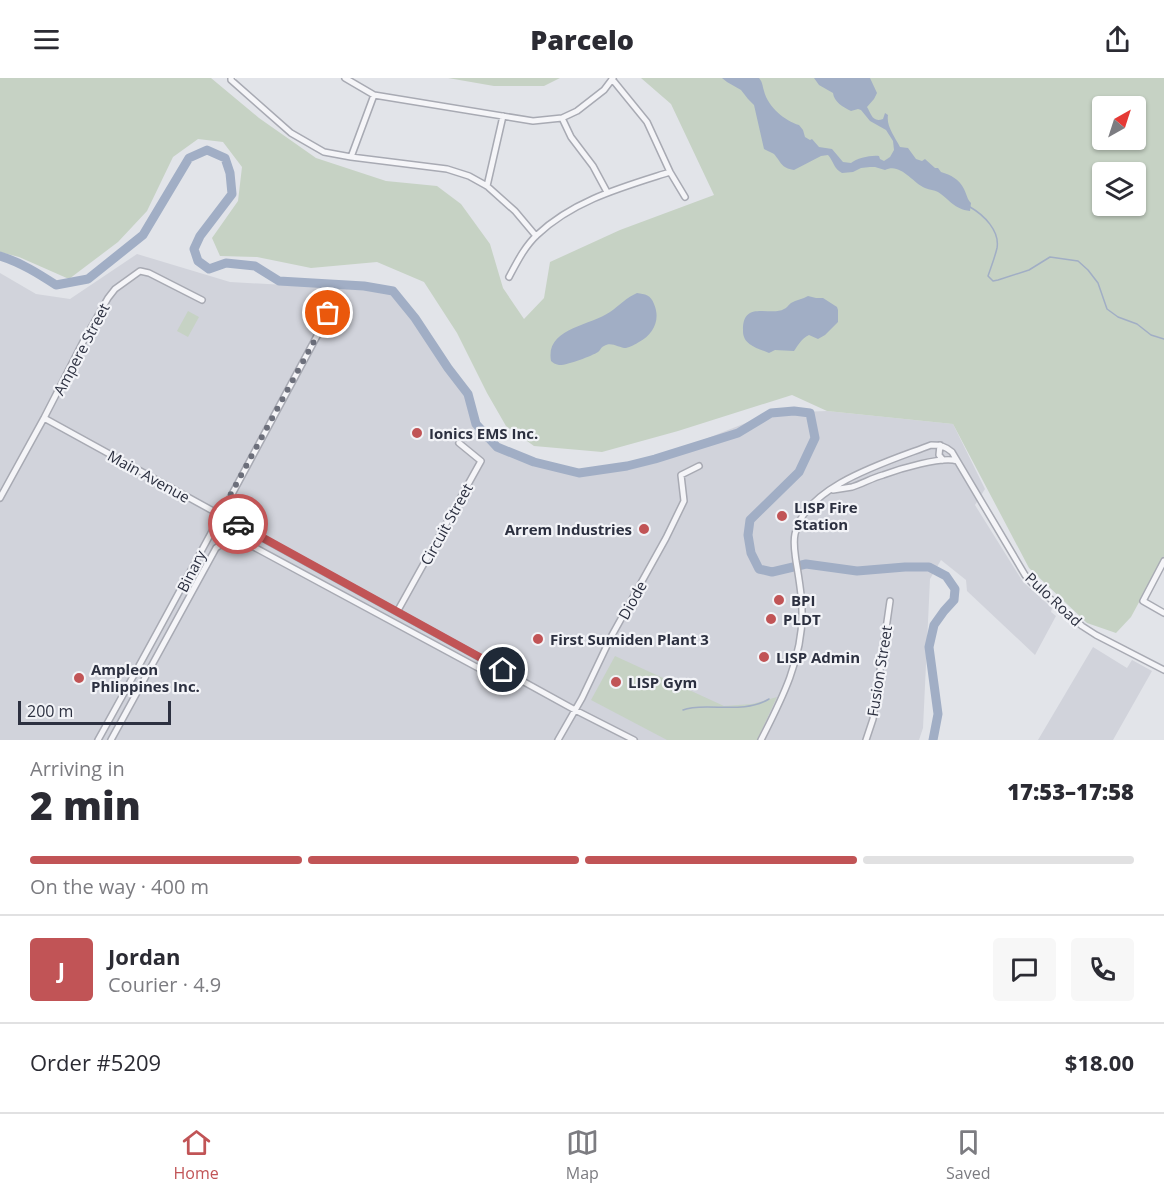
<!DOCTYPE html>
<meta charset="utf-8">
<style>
:root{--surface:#fff;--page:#f7f7f7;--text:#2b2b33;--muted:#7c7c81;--line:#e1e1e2;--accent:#c15456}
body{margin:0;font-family:"Open Sans",sans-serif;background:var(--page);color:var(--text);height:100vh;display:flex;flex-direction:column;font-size:22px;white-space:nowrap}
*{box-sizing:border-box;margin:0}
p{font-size:20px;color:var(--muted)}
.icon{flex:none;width:33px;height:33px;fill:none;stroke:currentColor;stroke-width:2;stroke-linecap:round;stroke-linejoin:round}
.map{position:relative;height:662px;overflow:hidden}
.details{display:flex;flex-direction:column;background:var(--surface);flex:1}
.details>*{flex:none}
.needle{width:39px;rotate:39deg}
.tools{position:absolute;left:1092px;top:18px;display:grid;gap:12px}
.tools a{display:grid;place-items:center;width:54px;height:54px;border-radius:6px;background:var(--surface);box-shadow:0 2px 4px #0004;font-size:30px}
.scale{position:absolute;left:18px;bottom:15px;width:153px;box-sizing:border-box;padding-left:6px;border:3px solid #2c3040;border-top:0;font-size:16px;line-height:21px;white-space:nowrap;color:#2c3040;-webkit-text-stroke:4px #f2f3f7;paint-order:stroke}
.pin{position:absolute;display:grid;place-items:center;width:51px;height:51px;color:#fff;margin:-26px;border:3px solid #fff;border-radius:50%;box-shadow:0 2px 6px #0007}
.courier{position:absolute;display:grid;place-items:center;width:60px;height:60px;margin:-30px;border:4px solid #c15456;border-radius:50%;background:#fff;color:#222;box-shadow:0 2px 8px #0007}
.summary em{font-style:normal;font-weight:800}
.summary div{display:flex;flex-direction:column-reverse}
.summary{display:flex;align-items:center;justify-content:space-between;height:102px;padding:0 30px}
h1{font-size:39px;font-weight:800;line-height:45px}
.bar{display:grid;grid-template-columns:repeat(4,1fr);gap:9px 6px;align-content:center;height:72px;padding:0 30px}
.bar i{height:8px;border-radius:4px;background:var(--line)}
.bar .current{background:var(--accent)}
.bar p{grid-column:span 4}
.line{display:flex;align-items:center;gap:15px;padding:0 30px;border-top:2px solid var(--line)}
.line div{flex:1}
.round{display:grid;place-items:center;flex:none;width:63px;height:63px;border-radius:6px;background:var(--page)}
header{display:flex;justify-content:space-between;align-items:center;height:78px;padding:0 30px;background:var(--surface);font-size:27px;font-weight:800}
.tab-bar{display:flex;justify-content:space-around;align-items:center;height:84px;border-top:2px solid var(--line);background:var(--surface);font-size:16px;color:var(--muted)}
.tab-bar a{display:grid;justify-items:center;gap:3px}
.tab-bar .current{color:var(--accent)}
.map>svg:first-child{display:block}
</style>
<header><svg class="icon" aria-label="menu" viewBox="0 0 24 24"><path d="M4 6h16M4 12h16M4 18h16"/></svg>Parcelo<svg class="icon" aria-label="share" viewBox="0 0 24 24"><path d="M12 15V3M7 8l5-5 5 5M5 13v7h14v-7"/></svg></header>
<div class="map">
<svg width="1164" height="662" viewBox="0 0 1164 662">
<rect width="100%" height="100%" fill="#e2e4e9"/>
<!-- built -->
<path fill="#d1d3db" d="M137 176 230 204 393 213 415 240 448 290 468 316 476 346 497 369 534 384 579 395 627 388 655 381 771 335 827 333 953 346 985 411 975 427 1023 504 1052 530 1051 534 1056 538 1035 577 967 513 966 502 941 482 930 501 923 650 919 662H0V195L36 216 70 221Z
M1093 569 1127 590 1132 582 1152 593 1113 662H1038Z"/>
<!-- green -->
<path fill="#c6d2c4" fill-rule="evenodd" d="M0 0H211L259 40 316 80 386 103 437 108 461 126 490 166 503 210 524 241 544 220 550 184 620 152 714 117 671 26 641 0H1164V478L1131 539 1116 555 1087 545 1029 490 953 346 827 333 792 317 678 353 602 374 534 368 506 348 487 315 457 255 424 204 377 184 311 190 257 179 220 178 212 160 238 123 242 89 223 64 198 61 173 79 147 133 118 164 69 201 19 179 0 174ZM1102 28H1136V62H1102ZM1102 94H1136V128H1102Z
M448 0H560L544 8H494Z
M188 233 199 239 188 259 177 253Z
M615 578 724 628 752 626 777 619 757 662H667L591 622Z"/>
<!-- water -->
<path fill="#a1aec5" d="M722 0H759C763 5 762 7 764 13 768 29 785 43 799 47L803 52 805 59 810 62 812 61 819 69 832 71 843 84 851 85C857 80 871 77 879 78L880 81 884 83 890 79 894 72 893 63 886 52 870 43 861 32 858 31 851 33C843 29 834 24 833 15L819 7 814 0H870L877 15 874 21 867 29C871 35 872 45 883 41L885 35 888 37C886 48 895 59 900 69L908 70 916 81 922 83 925 81 935 90H938L941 94C951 97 959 101 964 111 967 117 967 121 971 125L970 133C954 131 950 122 938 114 934 112 930 112 925 110 912 104 900 84 885 92L875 89H870L861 90 853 94 842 95C834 91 834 84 828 77L821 78 794 92C781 90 781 84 774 76 771 74 767 73 764 71L754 27 748 21 741 12 727 4Z
M637 215C645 216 651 217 654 226 661 242 653 257 639 264 636 266 630 269 626 270 619 270 611 263 604 268 601 269 600 273 598 274 592 278 565 288 559 287 555 286 553 285 551 283 545 250 590 248 610 234 620 227 626 220 637 215Z
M808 218 816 220H823L837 229 838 232V244L825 257 818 261 809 257C801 261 799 266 794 273L775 272 769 275C757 270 743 267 743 253 742 221 771 239 784 231 787 230 788 227 791 225 796 222 803 221 808 218Z"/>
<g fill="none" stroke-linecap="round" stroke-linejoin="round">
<!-- stream -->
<path stroke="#a1aec5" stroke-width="1.5" d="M970 129C984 137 1000 153 997 170 995 179 991 189 988 198L993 203 998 202 1029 192 1050 179 1078 183 1088 192 1098 205 1107 231 1118 239 1137 246 1151 257 1164 261
M683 632C690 629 699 629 707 629 728 629 751 632 769 621"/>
<!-- river -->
<path stroke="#a1aec5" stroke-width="9" d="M0 178C20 184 39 196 56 207L88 201 143 157 189 80 207 72 225 80 230 95 232 116 200 158 194 171 198 183 209 191 226 185 255 188 279 203 364 208 393 213 415 240 448 290 468 316 476 346 497 369 534 384 579 395 627 388 655 381 738 355 771 335 794 333 810 335 815 360 799 394 750 442 748 457 751 475 759 491 772 494 806 486 857 493 905 489H929L946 498 955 511 954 522 944 533 934 547 929 569 938 636 933 662"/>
<defs>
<path id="street" d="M231 0V2L291 55 324 74 351 79 447 91 469 98 487 108 515 133 536 158
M345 0 374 17 533 43 562 40 577 33 604 12 613 0
M612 1 647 44 670 94 685 119
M562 40 571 59 593 88 607 114
M351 79 374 17
M487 108 503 38
M509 199C517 184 525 168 537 157 574 122 623 109 670 94
M44 340 575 632 634 662
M940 367 939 377 943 382
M833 412C839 411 846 410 852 409 862 406 872 400 883 397 899 391 942 378 957 383
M0 420 44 340 83 264 108 220 115 211 140 193 149 195 202 222
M1164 483 1143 523 1164 535
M397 534 481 383 459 365
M98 662C175 524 249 384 324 245L329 226
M111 662 216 470C230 459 237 463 252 468L482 592 485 582
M558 662 582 620 611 559 666 460 684 423 681 397 699 388
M761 662C782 621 803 580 802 533 802 517 799 500 796 483 795 475 793 465 795 456 805 407 890 383 931 367 940 367 945 368 952 374L1025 497 1033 506 1082 548 1096 557 1164 592
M866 662 873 641 890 523"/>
</defs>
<!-- street casing -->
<use href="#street" stroke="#a8aab3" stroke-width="8"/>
<!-- street -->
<use href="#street" stroke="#f5f5f8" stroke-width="5"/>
</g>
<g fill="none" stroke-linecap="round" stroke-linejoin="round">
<!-- done -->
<path stroke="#6c6f7b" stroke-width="6" stroke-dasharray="0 10.8" d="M238 446 220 436 324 245 328 235"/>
<!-- route -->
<path stroke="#c15456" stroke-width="8" d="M238 446 503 592"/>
</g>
<!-- markers -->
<g fill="#c15456" stroke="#f2f3f7" stroke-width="2">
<circle cx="417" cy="355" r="6"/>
<circle cx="782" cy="438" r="6"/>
<circle cx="644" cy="451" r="6"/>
<circle cx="779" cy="522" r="6"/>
<circle cx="771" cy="541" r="6"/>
<circle cx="538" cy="561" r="6"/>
<circle cx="764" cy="579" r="6"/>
<circle cx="79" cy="600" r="6"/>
<circle cx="616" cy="604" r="6"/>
</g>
<g text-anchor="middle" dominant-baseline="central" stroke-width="4.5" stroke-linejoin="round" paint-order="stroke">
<!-- street labels -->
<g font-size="15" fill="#2c3040" stroke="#f2f3f7">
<text transform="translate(81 271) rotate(-62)">Ampere Street</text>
<text transform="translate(149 398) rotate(29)">Main Avenue</text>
<text transform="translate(446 446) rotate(-61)">Circuit Street</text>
<text transform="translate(191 493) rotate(-63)">Binary</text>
<text transform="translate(1054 521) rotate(43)">Pulo Road</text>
<text transform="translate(632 522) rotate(-61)">Diode</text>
<text transform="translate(879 593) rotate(-81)">Fusion Street</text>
</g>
<!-- poi labels -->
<g font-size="15" font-weight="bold" fill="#2c3040" stroke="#f2f3f7" text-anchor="start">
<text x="429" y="355">Ionics EMS Inc.</text>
<text x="794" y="429">LISP Fire<tspan x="794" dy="17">Station</tspan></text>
<text x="632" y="451" text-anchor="end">Arrem Industries</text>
<text x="791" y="522">BPI</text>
<text x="783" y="541">PLDT</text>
<text x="550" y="561">First Sumiden Plant 3</text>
<text x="776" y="579">LISP Admin</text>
<text x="91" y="591">Ampleon<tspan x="91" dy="17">Phlippines Inc.</tspan></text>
<text x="628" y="604">LISP Gym</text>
</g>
</g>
</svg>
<div class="tools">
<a><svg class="needle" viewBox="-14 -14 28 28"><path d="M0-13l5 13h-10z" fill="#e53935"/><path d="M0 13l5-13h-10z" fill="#7c7c81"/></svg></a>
<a><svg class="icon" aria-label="layers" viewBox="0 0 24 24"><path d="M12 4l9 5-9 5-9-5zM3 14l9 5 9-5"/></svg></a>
</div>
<div class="scale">200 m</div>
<div class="pin" style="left:328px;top:235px;background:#ea580c"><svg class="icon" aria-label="bag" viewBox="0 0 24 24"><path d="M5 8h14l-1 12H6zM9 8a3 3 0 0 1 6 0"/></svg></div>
<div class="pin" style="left:503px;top:592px;background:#1f2937"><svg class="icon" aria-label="home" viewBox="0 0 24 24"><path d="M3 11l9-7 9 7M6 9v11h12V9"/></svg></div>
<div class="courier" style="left:238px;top:446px"><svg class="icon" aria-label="car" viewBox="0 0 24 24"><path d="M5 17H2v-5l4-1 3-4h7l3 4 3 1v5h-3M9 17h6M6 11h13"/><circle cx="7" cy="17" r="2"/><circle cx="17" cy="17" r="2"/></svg></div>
</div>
<section class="details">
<div class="summary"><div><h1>2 min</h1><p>Arriving in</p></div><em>17:53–17:58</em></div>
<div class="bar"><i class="current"></i><i class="current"></i><i class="current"></i><i></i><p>On the way · 400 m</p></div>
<div class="line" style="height:108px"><b class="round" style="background:var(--accent);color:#fff">J</b><div><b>Jordan</b><p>Courier · 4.9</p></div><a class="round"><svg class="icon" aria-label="chat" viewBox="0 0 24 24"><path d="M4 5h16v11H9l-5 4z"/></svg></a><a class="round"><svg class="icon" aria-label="phone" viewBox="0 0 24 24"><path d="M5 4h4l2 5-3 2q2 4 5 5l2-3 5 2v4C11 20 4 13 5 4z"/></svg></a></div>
<div class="line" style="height:78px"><div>Order #5209</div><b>$18.00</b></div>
</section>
<nav class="tab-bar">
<a class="current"><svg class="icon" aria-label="home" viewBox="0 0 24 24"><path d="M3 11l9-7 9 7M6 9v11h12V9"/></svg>Home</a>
<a><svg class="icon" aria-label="map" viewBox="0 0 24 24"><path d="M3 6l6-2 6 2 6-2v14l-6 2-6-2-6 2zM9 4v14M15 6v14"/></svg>Map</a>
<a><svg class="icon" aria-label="saved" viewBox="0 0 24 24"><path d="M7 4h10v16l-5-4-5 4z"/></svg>Saved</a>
</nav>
